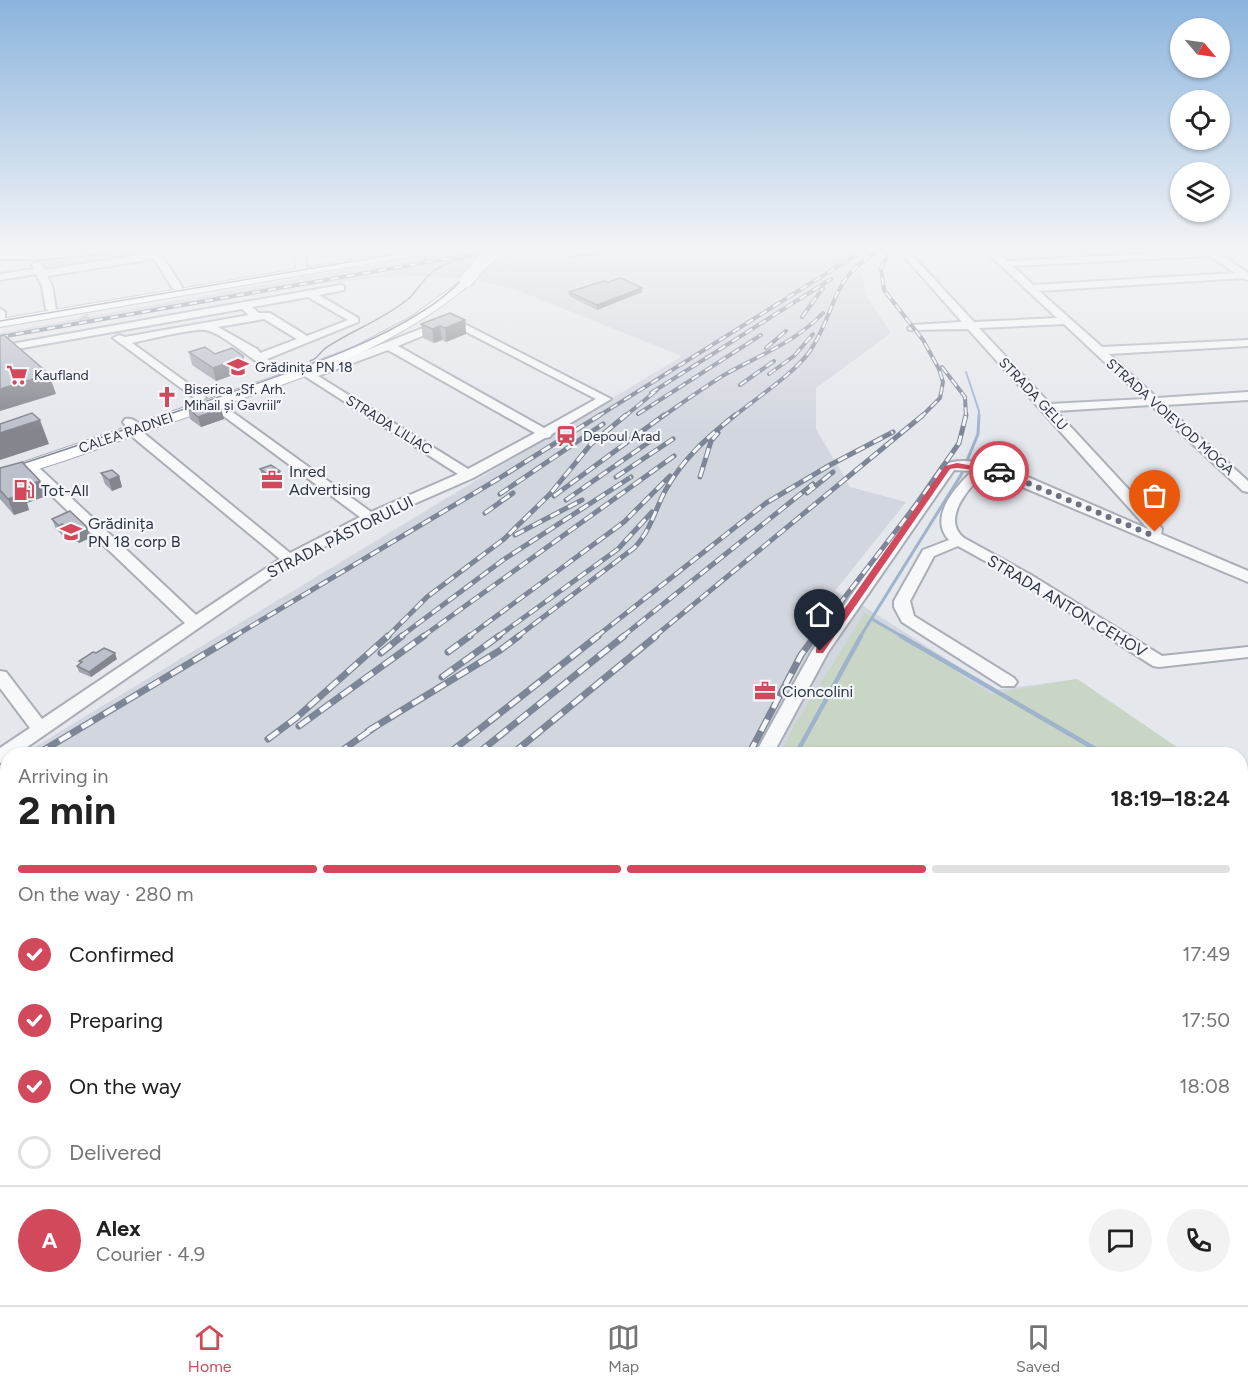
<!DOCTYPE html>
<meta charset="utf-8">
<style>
:root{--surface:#fff;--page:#f2f2f2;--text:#222;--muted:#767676;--line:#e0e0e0;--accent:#d1495b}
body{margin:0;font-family:Figtree,sans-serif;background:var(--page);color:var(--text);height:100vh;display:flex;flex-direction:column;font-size:22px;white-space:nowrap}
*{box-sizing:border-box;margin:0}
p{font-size:20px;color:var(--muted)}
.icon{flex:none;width:33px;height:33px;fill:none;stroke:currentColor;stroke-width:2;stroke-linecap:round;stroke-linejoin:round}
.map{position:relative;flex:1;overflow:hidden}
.sheet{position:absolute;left:0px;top:747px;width:1248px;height:558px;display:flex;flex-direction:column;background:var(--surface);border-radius:24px 24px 0 0;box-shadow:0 2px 4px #0004}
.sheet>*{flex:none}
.needle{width:39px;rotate:119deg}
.controls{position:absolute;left:1170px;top:18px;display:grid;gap:12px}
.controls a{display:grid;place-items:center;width:60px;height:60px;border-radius:50%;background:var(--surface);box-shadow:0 2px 4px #0004;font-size:30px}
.pin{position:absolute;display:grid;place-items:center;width:51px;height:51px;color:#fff;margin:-62px -26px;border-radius:50% 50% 50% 0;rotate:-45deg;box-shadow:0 0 6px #0007}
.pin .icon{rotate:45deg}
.courier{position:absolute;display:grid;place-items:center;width:60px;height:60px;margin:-30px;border:4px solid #d1495b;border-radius:50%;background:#fff;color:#222;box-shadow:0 2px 8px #0007}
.headline em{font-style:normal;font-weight:700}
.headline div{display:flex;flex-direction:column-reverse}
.headline{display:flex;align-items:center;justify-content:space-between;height:102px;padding:0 18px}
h1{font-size:39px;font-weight:700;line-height:45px}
.bar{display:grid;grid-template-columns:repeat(4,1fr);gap:9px 6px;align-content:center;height:72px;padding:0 18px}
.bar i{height:8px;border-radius:4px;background:var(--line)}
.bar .current{background:var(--accent)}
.bar p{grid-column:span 4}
.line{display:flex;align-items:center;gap:15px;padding:0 18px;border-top:2px solid var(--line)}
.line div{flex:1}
.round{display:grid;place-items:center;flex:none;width:63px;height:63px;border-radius:32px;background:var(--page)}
ol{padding:0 18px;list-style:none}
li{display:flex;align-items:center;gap:18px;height:66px}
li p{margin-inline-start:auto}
li .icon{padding:6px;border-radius:50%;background:var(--accent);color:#fff;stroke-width:4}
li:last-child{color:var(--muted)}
li i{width:33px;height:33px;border:3px solid var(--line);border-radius:50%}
.menu{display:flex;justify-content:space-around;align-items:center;height:84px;border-top:2px solid var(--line);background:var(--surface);font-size:16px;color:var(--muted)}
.menu a{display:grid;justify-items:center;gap:3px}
.menu .current{color:var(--accent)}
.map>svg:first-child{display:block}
</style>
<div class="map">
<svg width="1248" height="1305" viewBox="0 0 1248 1305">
<rect width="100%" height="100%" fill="#e4e7ec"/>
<!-- built -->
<path fill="#d2d6de" d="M463 248H862L842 260 863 265V279L867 297 891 333 816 388V429L850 487 906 502 835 591 865 607 995 690 1077 679 1187 754H23L682 356 514 289 471 279 421 276 380 277 303 286 0 339V333Z
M7 764 8 1298H1240L1241 840 1248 845V1305H0V769Z"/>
<!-- green -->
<path fill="#c9d6c5" d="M147 248 154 255 104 263 99 254Z
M383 248 325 258 320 257 318 249Z
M95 254 101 264 46 272 43 263 52 259Z
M865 613 991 694 1077 679 1187 754H781L793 727Z
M1240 848 1248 853V1184L1240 1183Z
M1241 1193 1248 1194V1305H1037L1021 1298H1240Z
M437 1298H580L579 1305H436Z
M659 1298H859L860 1305H658Z
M899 1298H966L981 1305H895Z"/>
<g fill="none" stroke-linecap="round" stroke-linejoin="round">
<!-- stream-far3 -->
<path stroke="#9fb4cc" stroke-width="2" d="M966 372 979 411V417"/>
<!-- stream-far2 -->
<path stroke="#9fb4cc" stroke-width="3" d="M872 619 903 637
M860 637 961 475 978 434 979 415"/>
<!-- stream-far1 -->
<path stroke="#9fb4cc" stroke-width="4.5" d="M901 636 1104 754
M796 754 861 636
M1240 837 1248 842"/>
<!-- stream -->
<path stroke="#9fb4cc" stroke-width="5" d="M625 1305 626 1298"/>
<!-- minor-tunnel -->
<path stroke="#bfc3cb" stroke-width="10" stroke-dasharray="10 5" stroke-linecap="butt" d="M83 316 87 323"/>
<defs>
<path id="minor" d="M95 248H128L123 251 42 259H0V253H42Z
M147 248H157L182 287 181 289H173L154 259 47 276 52 286 56 309 51 312 46 309 42 286 36 274 0 280V274L34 269 32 265 37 262 40 263 45 270 151 253Z
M298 248H308L305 262 307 272 302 275 297 272 295 262Z
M897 248H935L930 251 909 252 974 322 1057 318 982 248H992L1007 261 1203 251 1200 248H1211L1248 273V280L1243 278 1039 291 1102 347 1248 340V346L1109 354 1157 398 1248 392V400L1164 405 1248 481V492L1243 491 1151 405 1056 411 1156 519 1162 529 1161 534 1248 571V582L987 472C970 485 940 519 964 538L1031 575 1162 656 1248 647V657L1159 667 1153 666 1021 581 958 546 934 556 910 601 914 616 1014 678 1017 682 1014 686H1002L902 622 894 607V601L923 550 949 540C928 517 955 488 972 471L954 470 828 652 773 754H755L812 651 943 465C962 456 989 464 1009 469L1148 529 968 329 909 330 908 328 913 325 962 322ZM1210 256 1235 273 1033 285 1013 266ZM1064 324 1144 399 1050 404 979 328Z
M340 285 344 286V290L319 295 358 318V322L267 359 284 369V373C267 377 227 333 205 330 194 328 146 340 132 343L204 395 206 398 200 402 113 338 119 335 125 337 249 315 242 309 0 352V346ZM308 297 348 320 307 336 270 313H259L252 307ZM264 319 297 339 260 353 257 349 218 327Z
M0 309 5 312V319L0 320Z
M451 317 611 399 552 434 550 437 545 438 473 478 375 521 294 562 17 754H8V761L0 763V748L30 728 0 688V671L6 672 42 719 185 623 24 469 22 466 24 463H34L196 615 280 559 135 439 123 422 125 419C135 417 141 425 145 434L290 553 360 517 206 403 212 399 216 400 371 512 458 474 303 375ZM451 324 596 399 544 428 398 346ZM388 350 535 433 468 469 318 376Z
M576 1298H604L603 1305H575Z"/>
<path id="major" d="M422 248H448L442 251 0 327V319Z
M466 277 472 281 470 284C382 359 268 389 161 426 109 444 53 467 0 480V470L294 370 354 347 411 317Z"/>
</defs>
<!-- minor casing -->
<use href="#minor" stroke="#a9aeb7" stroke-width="4"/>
<!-- major casing -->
<use href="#major" stroke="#a3abb8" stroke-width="2"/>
<!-- minor -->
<use href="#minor" fill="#f7f8fa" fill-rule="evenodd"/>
<!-- major -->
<use href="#major" fill="#fff" fill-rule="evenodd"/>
<!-- tram -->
<path stroke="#7d8696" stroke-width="1.5" d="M672 252 691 248
M569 257 638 248
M0 321 432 248
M310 361C319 358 319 352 327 347 353 330 382 320 407 300 417 292 423 278 435 270 472 247 537 254 580 248
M0 471C83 444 165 416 247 387 309 365 371 345 426 309 452 293 472 269 494 248"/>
<defs>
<path id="rail-far3" d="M892 248 881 268 884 290 923 340 939 369 943 382 940 398 921 417
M802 317 823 288
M0 337 508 248
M766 348 786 331
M942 367 965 397 966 417
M769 374 794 356 813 334
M740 385 774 361
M651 393 831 279
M638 414 761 335
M597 417 867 248
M624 417 657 390
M662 417C682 403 703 388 724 375 759 355 795 343 823 313
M733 417C755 399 795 373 810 351 840 305 827 280 883 248"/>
<path id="rail-far2" d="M616 477 673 439
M700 477 711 441 718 433
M807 493 833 472
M500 494 603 424
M554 496 664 415
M566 500 659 435
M485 513 513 493
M515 535 582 500
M233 637 498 479 600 415
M387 637 427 597 504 539 550 494 591 444 626 415
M400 637 503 560 631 477
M422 637 674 456
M468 637 624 522 670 476
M497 637 618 549 652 512
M517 637 634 548C650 532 655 510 665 491 684 457 706 439 735 415
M596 637 766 503 830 465 893 432
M622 637 813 484
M654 637 923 415
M814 637 919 501 959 443 966 415"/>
<path id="rail-far1" d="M448 652 470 636
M381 653 402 636
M442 677 499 636
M299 726 424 636
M368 731 499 651 519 636
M268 739 296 718 388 636
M37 754 235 636
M337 754 375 727
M448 754 598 636
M477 754 624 636
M512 754 656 636
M749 754 801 655 815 636
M0 785 8 780"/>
<path id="rail" d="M47 1305 54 1298
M388 1305 395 1298"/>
</defs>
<!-- rail-far3 casing -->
<use href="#rail-far3" stroke="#7d8696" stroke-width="4"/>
<!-- rail-far2 casing -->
<use href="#rail-far2" stroke="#7d8696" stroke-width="5"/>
<!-- rail-far1 casing -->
<use href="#rail-far1" stroke="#7d8696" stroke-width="7"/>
<!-- rail casing -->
<use href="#rail" stroke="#7d8696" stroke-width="8"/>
<!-- rail-far3 -->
<use href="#rail-far3" stroke="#f4f6f9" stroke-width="2" stroke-dasharray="8" stroke-linecap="butt"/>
<!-- rail-far2 -->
<use href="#rail-far2" stroke="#f4f6f9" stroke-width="3" stroke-dasharray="10" stroke-linecap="butt"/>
<!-- rail-far1 -->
<use href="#rail-far1" stroke="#f4f6f9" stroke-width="4.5" stroke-dasharray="13" stroke-linecap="butt"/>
<!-- rail -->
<use href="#rail" stroke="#f4f6f9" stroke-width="5" stroke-dasharray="16" stroke-linecap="butt"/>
<defs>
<path id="major-bridge" d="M466 281 485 259 500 248"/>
</defs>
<!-- major-bridge casing -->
<use href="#major-bridge" stroke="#a3abb8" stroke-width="15" stroke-linecap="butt"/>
<!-- major-bridge -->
<use href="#major-bridge" stroke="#fff" stroke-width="13"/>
</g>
<!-- wall -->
<path fill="#a1a5ae" d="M337 248H362L346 251 339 250Z
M608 282 642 288V292L597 310 569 296V292Z
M465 320 466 334 446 342 442 340 434 343 423 338 421 324Z
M189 352 243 356 246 368V374L239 376 236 374 216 381 192 365Z
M188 408 221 409 224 419 201 427 190 419Z
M0 468 46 496 27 503 29 510 14 515 0 499Z
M260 469 282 482 271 486 263 479Z
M101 473 119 476 122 487 112 491 105 484Z
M52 519 87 527 90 538 79 543 66 535 63 536 56 529Z
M96 653 117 659 91 677 79 672 77 666 80 664 79 661Z"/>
<!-- shaded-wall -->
<path fill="#83868d" d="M345 248H362L346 251Z
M642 288V292L597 310V305Z
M465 320 466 334 446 342 445 328Z
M440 326 442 340 434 343 432 329Z
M243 356 246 368V374L239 376 236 363Z
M233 361 236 374 216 381 213 368Z
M49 374 56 394 0 411V389Z
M221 409 224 419 201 427 198 417Z
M40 420 49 444 0 460V433Z
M280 471 282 482 271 486 269 475Z
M119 476 122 487 112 491 109 480Z
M40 481 46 496 27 503 29 510 14 515 8 499 18 488Z
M62 524 66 535 63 536 59 526Z
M87 527 90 538 79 543 76 532Z
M115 653 117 659 91 677 89 672Z"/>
<!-- building -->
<path fill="#bbc0ca" stroke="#83868d" stroke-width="1.5" d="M621 278 642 288 597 305 569 292 604 281 608 282Z
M450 313 465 320 445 328 440 326 432 329 421 324Z
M4 335 49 374 0 389V336Z
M205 347 215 354 232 348 243 356V361L236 363 233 361 213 368 189 352Z
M210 401 221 409 198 417 188 408Z
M32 413 40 420 0 433V424Z
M22 462 40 481 18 488 23 494 8 499 0 490V468Z
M271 465 280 471 269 475 260 469Z
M112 470 119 476 109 480 101 473Z
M70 511 87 527 76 532 62 524 59 526 52 519Z
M104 648 115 653 89 672 77 666 82 662 79 661 93 652 96 653Z"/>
<!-- sky -->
<linearGradient id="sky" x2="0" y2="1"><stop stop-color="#8bb4dd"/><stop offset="0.58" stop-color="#f3f4f6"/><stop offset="1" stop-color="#f3f4f6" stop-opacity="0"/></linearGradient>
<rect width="1248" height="431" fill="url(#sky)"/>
<!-- route -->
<path fill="#d1495b" d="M957 463 1003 471 999 473 957 468 950 469 823 653H816V649L945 466Z"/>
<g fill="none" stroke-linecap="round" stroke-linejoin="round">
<!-- done -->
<path stroke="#6c737f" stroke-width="6" stroke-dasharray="0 10.8" d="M999 471 1154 536 1155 532"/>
</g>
<!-- icons -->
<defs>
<symbol id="school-bare" viewBox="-9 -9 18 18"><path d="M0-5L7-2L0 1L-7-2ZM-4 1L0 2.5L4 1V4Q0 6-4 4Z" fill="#d1495b" stroke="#f4f6f9" stroke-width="2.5" paint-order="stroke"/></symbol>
<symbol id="supermarket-bare" viewBox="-9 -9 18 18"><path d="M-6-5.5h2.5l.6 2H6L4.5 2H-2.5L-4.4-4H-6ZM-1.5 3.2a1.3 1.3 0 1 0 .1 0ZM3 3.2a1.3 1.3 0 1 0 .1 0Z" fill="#d1495b" stroke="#f4f6f9" stroke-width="2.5" paint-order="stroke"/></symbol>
<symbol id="church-bare" viewBox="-9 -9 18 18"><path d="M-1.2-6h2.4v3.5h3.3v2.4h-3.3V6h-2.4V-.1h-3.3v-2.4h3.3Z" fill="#d1495b" stroke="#f4f6f9" stroke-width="2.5" paint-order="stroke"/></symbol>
<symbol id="station-bare" viewBox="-9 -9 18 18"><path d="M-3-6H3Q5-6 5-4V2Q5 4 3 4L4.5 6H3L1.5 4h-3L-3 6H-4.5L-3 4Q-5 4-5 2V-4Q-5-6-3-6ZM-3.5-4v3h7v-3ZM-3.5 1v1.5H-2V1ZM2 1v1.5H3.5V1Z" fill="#d1495b" stroke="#f4f6f9" stroke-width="2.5" paint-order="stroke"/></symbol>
<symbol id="office-bare" viewBox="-9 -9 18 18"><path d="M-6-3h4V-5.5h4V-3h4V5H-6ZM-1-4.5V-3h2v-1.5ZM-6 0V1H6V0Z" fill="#d1495b" stroke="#f4f6f9" stroke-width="2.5" paint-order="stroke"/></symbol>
<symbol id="fuel-bare" viewBox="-9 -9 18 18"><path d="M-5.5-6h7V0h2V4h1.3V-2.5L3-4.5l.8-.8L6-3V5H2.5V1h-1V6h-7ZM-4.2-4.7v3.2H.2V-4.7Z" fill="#d1495b" stroke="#f4f6f9" stroke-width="2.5" paint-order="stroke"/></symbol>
</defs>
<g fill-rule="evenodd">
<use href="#school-bare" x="223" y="352" width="30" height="30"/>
<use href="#supermarket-bare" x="2" y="360" width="30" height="30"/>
<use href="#church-bare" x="152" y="382" width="30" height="30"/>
<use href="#station-bare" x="551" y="421" width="30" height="30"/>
<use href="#office-bare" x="257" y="465" width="30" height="30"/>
<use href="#fuel-bare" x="9" y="475" width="30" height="30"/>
<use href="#school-bare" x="56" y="517" width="30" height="30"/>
<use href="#office-bare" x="750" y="676" width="30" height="30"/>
</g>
<g text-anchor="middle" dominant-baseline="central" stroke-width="4.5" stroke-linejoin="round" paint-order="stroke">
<!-- far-poi labels -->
<g font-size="14" fill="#2b3445" stroke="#f4f6f9" text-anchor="start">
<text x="255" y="367">Grădinița PN 18</text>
<text x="34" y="375">Kaufland</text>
<text x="184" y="389">Biserica „Sf. Arh.<tspan x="184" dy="16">Mihail și Gavriil”</tspan></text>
<text x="583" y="436">Depoul Arad</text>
</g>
<!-- far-street labels -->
<g font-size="14" fill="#2b3445" stroke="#f4f6f9">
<text transform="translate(1033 394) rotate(47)">STRADA GELU</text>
<text transform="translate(1170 417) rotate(42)">STRADA VOIEVOD MOGA</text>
<text transform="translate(389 425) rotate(32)">STRADA LILIAC</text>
<text transform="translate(126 433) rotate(-19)">CALEA RADNEI</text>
</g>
<!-- poi labels -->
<g font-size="16" fill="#2b3445" stroke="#f4f6f9" text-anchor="start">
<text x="289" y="471">Inred<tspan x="289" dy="18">Advertising</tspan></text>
<text x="41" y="490">Tot-All</text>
<text x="88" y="523">Grădinița<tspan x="88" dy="18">PN 18 corp B</tspan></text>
<text x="782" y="691">Cioncolini</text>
</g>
<!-- street labels -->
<g font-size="16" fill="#2b3445" stroke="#f4f6f9">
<text transform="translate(340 537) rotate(-27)">STRADA PĂSTORULUI</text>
<text transform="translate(1067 606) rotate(31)">STRADA ANTON CEHOV</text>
</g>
</g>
</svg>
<div class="controls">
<a><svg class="needle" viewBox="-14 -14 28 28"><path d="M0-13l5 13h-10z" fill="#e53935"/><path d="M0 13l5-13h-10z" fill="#767676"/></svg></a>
<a><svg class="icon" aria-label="locate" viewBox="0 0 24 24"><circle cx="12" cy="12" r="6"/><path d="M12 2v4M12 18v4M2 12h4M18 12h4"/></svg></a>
<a><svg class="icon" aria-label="layers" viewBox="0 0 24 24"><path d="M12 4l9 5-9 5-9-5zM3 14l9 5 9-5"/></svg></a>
</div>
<div class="pin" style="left:1155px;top:532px;background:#ea580c"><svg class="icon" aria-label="bag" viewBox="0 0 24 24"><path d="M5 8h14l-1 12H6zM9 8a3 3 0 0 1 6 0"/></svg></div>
<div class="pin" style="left:820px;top:651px;background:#1f2937"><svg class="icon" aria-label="home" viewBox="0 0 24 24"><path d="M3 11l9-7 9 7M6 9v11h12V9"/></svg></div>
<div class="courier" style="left:999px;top:471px"><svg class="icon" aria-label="car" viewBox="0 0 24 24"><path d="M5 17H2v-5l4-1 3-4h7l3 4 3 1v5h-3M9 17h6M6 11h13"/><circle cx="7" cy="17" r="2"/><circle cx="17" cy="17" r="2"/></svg></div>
<section class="sheet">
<div class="headline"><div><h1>2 min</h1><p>Arriving in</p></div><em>18:19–18:24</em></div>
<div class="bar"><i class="current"></i><i class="current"></i><i class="current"></i><i></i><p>On the way · 280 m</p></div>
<ol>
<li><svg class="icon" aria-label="check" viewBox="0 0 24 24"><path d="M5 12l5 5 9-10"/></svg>Confirmed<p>17:49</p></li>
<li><svg class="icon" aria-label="check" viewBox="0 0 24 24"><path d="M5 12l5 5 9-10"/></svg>Preparing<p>17:50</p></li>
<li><svg class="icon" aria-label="check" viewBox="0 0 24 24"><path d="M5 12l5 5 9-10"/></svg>On the way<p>18:08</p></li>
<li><i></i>Delivered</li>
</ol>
<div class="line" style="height:108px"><b class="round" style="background:var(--accent);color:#fff">A</b><div><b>Alex</b><p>Courier · 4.9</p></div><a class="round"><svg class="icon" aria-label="chat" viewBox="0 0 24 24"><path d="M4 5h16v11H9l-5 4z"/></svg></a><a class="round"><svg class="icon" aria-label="phone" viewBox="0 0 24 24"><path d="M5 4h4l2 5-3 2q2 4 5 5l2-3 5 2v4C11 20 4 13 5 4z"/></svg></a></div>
</section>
</div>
<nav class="menu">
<a class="current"><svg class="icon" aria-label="home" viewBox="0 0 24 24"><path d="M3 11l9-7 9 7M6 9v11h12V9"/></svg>Home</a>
<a><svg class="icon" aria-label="map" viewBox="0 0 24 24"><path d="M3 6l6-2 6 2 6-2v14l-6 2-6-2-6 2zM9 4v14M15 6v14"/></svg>Map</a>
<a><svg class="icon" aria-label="saved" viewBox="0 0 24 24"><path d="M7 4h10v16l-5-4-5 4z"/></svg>Saved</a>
</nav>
